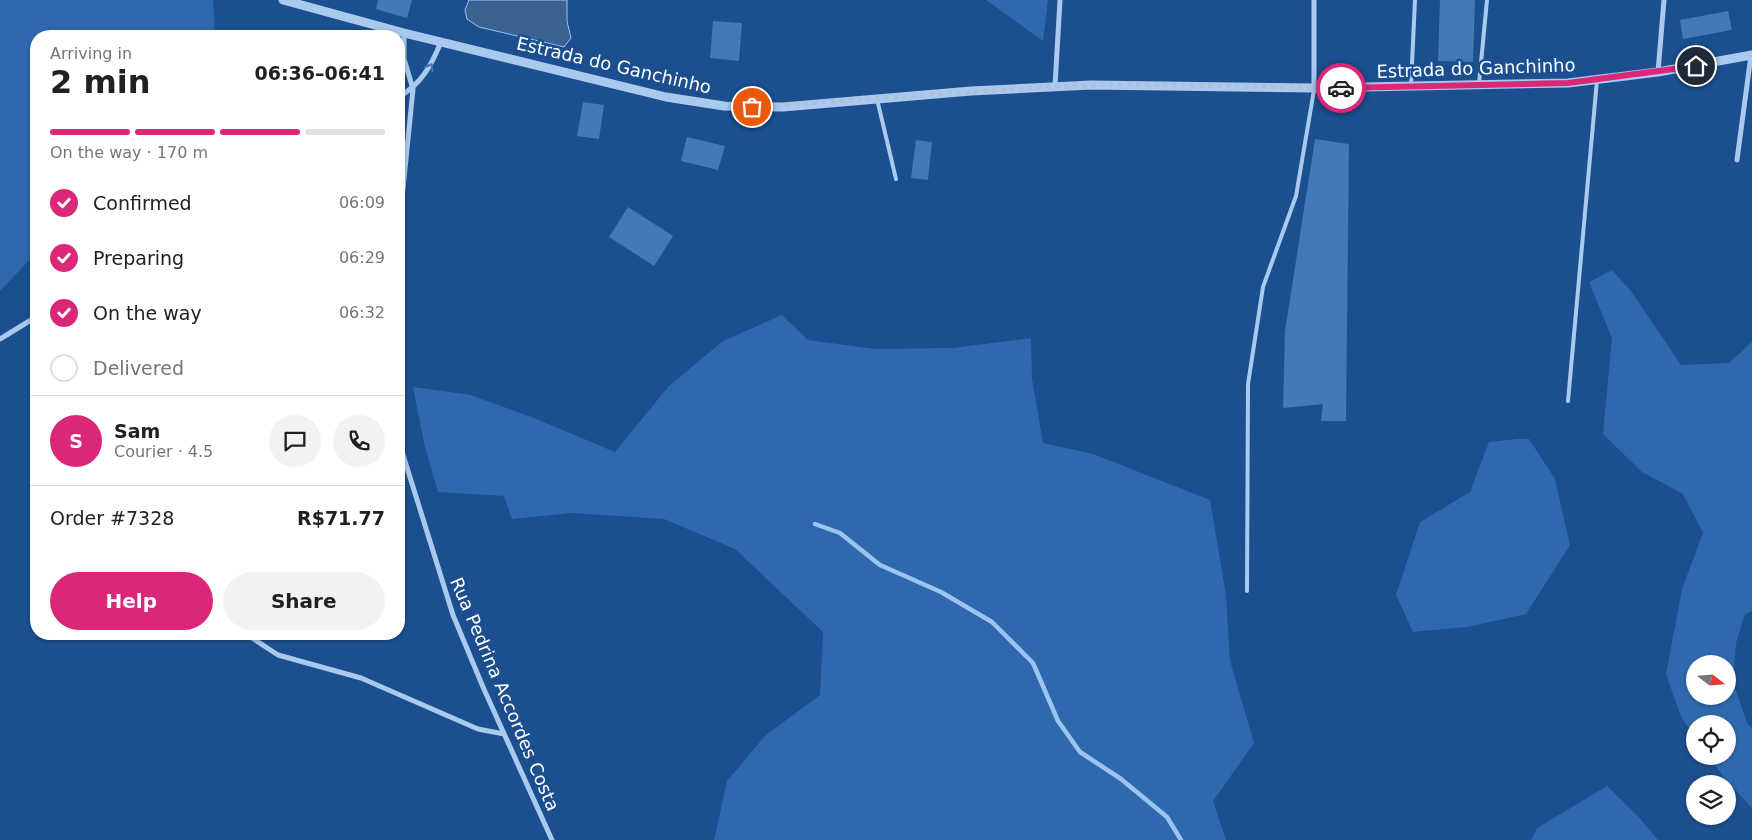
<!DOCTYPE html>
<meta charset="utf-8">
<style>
:root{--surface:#fff;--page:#f2f2f2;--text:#202124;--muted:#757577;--line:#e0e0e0;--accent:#db2777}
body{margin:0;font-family:"DejaVu Sans",sans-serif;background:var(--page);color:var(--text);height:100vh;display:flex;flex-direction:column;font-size:19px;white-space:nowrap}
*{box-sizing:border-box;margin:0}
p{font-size:16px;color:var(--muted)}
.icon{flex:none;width:28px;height:28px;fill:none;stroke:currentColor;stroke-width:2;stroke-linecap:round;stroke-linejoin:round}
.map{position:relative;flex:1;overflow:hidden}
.side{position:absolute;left:30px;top:30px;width:375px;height:610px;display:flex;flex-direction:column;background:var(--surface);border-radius:20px;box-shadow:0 1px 4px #0004}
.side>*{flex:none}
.needle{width:32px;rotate:107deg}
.fabs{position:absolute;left:1686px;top:655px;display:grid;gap:10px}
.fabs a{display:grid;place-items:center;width:50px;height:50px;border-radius:50%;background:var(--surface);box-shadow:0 1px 4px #0004;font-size:25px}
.pin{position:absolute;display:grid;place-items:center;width:42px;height:42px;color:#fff;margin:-21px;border:2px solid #fff;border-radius:50%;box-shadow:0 1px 5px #0007}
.courier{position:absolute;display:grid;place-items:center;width:50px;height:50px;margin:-25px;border:4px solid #db2777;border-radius:50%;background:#fff;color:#222;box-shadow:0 1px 6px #0007}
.overview em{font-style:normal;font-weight:600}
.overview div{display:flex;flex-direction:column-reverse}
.overview{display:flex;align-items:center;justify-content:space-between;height:85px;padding:0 20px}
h1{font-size:32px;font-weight:600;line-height:38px}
.bar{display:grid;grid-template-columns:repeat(4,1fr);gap:8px 5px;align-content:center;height:60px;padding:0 20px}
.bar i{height:6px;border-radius:4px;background:var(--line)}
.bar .on{background:var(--accent)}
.bar p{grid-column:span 4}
.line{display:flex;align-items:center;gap:12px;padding:0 20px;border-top:1px solid var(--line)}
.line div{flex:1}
.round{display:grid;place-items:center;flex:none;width:52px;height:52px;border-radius:26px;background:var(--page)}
ol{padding:0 20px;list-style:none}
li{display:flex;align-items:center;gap:15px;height:55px}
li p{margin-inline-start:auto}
li .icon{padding:5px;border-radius:50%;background:var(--accent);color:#fff;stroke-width:4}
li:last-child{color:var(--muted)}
li i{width:28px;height:28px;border:2px solid var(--line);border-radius:50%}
.cta{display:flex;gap:10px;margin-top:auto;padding:10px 20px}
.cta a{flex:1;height:58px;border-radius:30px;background:var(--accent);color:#fff;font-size:20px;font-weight:600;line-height:58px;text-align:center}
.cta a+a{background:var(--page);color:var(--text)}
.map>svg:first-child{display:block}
</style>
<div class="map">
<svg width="1752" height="840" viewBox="0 0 1752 840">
<rect width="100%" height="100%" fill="#1b4f8f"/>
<!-- green -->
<path fill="#2e69ad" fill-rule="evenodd" d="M0 0H213L215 36H36V253L0 291Z
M986 0H1048L1043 41 993 5Z
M1612 270 1631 291 1681 365 1729 363 1752 342V611L1745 614 1736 643 1733 682 1747 723 1752 728V808L1725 779 1709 756H1728V724H1695V737L1681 717 1666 674 1682 589 1703 533 1683 494 1642 472 1603 434 1612 338 1589 282ZM1695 664H1728V696H1695Z
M782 315 808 340 875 349 953 348 1031 338 1032 379 1043 443 1093 454 1210 500 1226 595 1230 661 1254 743 1213 801 1226 840H714L727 781 766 735 820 695 823 632 735 549 664 519 572 513 512 519 504 496 438 492 424 443 413 387 471 395 534 418 615 452 668 387 723 341Z
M1517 439H1529L1555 479 1570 545 1526 614 1467 627 1413 632 1396 595 1420 522 1470 492 1489 442Z
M1607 786 1636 814 1658 840H1531L1537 828Z"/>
<!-- water -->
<path fill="#3c6290" stroke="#9cc4f0" d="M469 0H567V21L571 38 564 47 479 27 467 19 465 10Z"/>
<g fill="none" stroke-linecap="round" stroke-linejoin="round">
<!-- stream -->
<path stroke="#9cc4f0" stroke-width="4.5" d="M815 524 840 533 880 565 941 592 992 622 1033 663 1058 721 1080 752 1121 779 1167 817 1181 840"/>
</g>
<!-- building -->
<path fill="#4478b7" d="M378 0H412L407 18 376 9Z
M1440 0H1475L1473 62 1438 61Z
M1728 11 1732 30 1683 39 1680 20Z
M713 21 742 23 739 61 710 58Z
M583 102 604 105 599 139 577 136Z
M687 137 725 146 718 170 681 161Z
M1315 139 1349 144 1346 421H1321L1323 404 1283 408 1285 331Z
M916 140 932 142 928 180 911 178Z
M628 207 673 236 654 266 609 237Z"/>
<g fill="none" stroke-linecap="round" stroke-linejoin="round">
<!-- service -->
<path stroke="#a9c9ee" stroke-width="4" d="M1479 84 1487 0
M1411 85 1415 0
M877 99 896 179
M1568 401 1597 80
M1247 591 1248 384 1263 287 1296 196 1314 90"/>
<!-- minor -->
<path stroke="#a9c9ee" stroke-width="5" d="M1658 72 1664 0
M1055 86 1060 0
M1314 88V0
M399 97C422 83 431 66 441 42
M1737 160 1751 55
M399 229 413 89 404 59V33
M0 339 36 317
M399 442 453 615 483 687 552 840
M246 634 278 655 361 678 478 729 504 734"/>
<!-- tertiary -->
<path stroke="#a9c9ee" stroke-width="9" d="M283 0 404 33 666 97 724 106 783 107 971 91 1091 85 1314 88 1568 83 1658 72 1752 55"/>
</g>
<!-- one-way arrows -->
<defs><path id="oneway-chevron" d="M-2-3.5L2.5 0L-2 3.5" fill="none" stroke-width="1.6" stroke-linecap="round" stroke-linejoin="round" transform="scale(1.25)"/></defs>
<use stroke="#4674ac" href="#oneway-chevron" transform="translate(430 67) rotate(-60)"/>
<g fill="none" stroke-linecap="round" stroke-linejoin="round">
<!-- done -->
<path stroke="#afc1d8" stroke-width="5" stroke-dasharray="0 9" d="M752 107 1055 86 1130 84 1341 88"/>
<!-- route -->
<path stroke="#db2777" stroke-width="6" d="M1341 88 1568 83 1696 66"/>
</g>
<g text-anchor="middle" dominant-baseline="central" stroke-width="5" stroke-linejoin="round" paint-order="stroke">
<!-- street labels -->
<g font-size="18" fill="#fff" stroke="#1b4f8f">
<text transform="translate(614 65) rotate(13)">Estrada do Ganchinho</text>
<text transform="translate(1476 68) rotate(-2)">Estrada do Ganchinho</text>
<text transform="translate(505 694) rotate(67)">Rua Pedrina Accordes Costa</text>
</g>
</g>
</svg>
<div class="fabs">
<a><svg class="needle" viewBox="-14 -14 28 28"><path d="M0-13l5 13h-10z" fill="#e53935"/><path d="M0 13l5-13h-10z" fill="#757577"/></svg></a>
<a><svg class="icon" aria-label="locate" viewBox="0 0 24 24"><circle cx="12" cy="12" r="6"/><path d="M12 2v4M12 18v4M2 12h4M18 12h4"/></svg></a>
<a><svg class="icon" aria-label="layers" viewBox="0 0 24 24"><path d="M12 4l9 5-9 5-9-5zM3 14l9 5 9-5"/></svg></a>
</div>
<div class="pin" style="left:752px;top:107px;background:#ea580c"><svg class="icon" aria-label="bag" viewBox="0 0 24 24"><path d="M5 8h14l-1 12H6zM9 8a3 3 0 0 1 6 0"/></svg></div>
<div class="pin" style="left:1696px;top:66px;background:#1f2937"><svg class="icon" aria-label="home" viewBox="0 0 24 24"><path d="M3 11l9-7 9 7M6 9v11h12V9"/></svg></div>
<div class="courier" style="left:1341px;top:88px"><svg class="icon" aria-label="car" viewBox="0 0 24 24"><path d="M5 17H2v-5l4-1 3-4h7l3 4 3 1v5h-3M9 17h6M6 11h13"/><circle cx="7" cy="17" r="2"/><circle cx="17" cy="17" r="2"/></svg></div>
<section class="side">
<div class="overview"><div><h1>2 min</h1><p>Arriving in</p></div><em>06:36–06:41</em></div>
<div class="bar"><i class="on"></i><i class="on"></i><i class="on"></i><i></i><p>On the way · 170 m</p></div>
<ol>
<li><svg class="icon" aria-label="check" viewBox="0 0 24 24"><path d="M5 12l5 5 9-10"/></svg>Confirmed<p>06:09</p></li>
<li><svg class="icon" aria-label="check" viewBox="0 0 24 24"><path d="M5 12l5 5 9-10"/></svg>Preparing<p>06:29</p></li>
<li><svg class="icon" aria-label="check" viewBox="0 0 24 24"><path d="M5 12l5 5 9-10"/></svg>On the way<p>06:32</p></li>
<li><i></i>Delivered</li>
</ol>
<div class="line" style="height:90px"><b class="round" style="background:var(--accent);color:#fff">S</b><div><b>Sam</b><p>Courier · 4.5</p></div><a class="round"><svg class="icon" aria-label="chat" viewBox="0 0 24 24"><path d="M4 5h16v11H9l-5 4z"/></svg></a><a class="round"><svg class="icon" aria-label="phone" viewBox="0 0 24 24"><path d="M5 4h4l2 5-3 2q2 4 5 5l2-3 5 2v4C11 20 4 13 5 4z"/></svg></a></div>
<div class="line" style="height:65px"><div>Order #7328</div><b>R$71.77</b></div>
<div class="cta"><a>Help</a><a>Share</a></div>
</section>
</div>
